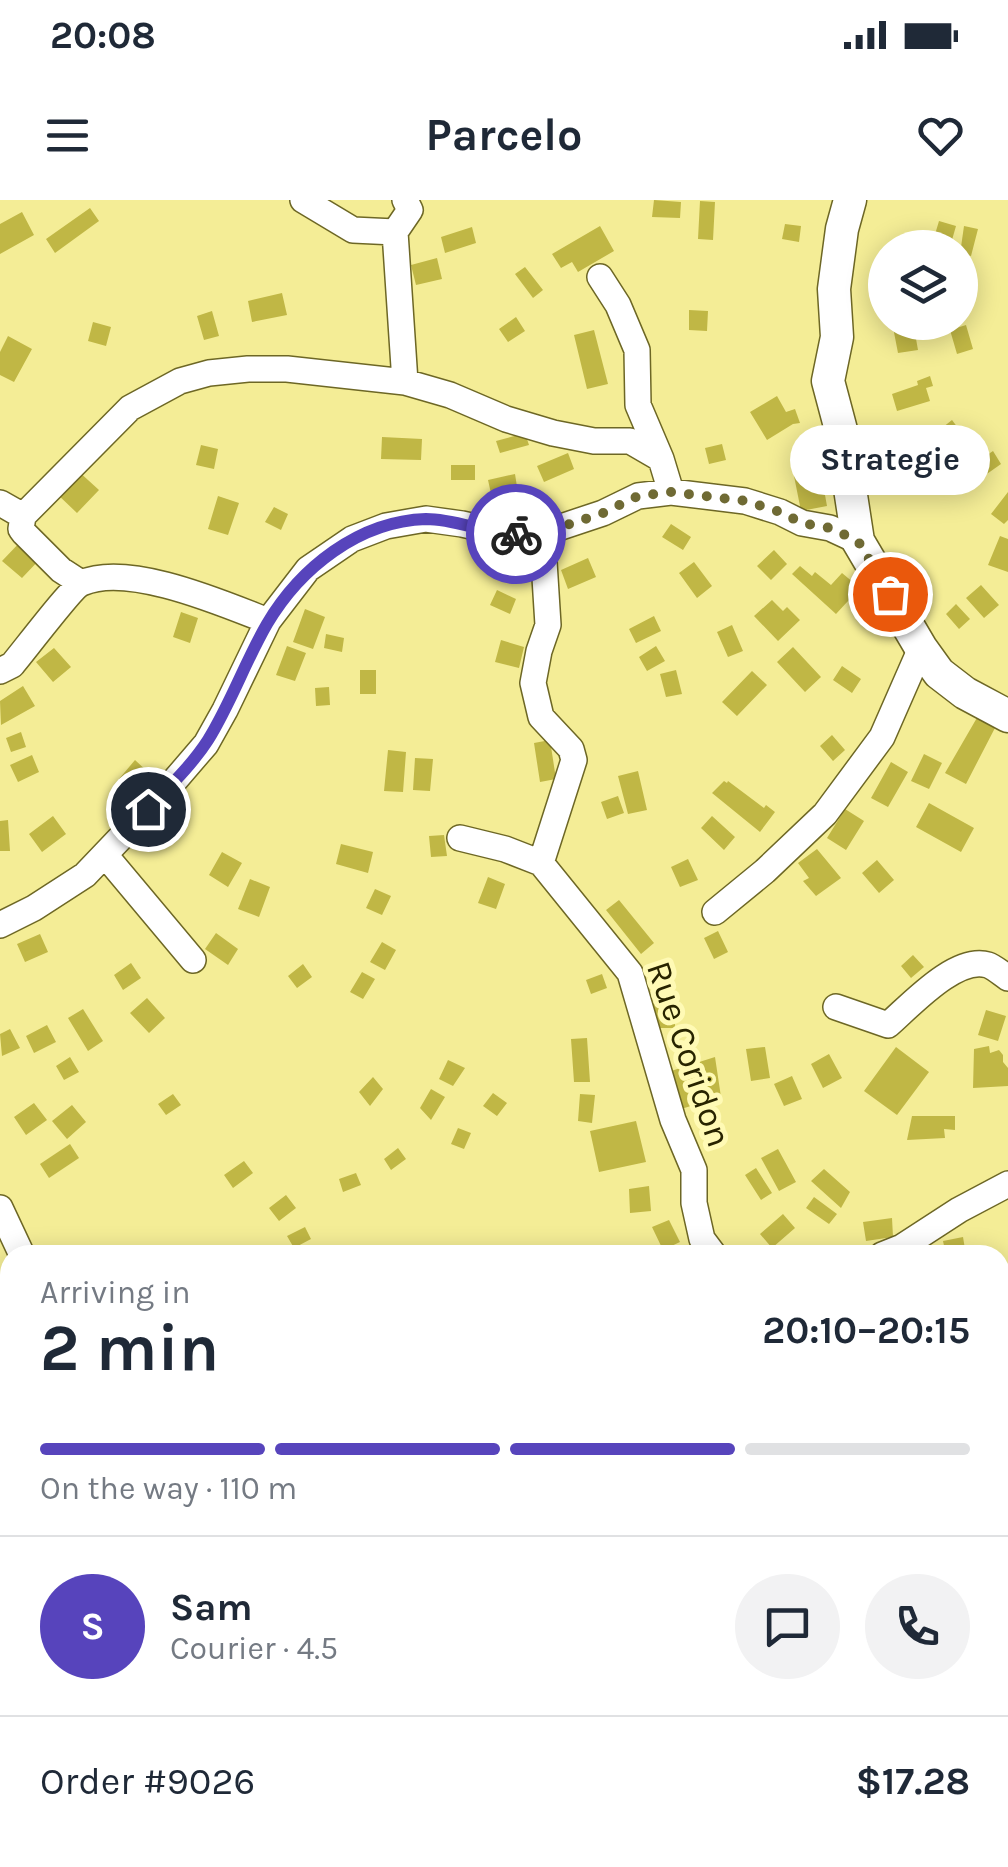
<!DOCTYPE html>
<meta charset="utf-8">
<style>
:root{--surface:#fff;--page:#f2f2f3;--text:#1f2937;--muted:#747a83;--line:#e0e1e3;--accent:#5744bc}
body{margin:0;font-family:Karla,sans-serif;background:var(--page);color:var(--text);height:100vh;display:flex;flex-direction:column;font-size:38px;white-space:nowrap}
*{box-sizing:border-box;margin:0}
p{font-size:32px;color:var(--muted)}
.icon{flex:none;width:55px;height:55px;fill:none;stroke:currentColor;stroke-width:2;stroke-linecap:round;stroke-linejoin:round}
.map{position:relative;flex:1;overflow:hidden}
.drawer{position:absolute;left:0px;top:1045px;width:1010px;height:622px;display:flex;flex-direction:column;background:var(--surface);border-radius:30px 30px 0 0;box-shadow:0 5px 25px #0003}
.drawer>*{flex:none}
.tools{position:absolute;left:868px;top:30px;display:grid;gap:20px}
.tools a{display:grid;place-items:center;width:110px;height:110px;border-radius:50%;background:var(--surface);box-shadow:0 5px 25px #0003;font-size:50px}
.pin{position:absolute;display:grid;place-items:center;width:85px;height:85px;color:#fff;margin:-42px;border:5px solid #fff;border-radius:50%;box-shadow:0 2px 10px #0007}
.courier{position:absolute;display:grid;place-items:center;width:100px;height:100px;margin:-50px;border:8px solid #5744bc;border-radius:50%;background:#fff;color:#222;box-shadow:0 2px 12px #0007}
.bubble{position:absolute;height:70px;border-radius:35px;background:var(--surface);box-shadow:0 5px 25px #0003;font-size:32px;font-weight:700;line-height:70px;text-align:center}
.head em{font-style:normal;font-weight:700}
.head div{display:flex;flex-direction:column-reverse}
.head{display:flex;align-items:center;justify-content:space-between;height:170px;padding:0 40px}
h1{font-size:65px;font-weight:700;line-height:75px}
.bar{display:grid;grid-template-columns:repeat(4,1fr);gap:15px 10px;align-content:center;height:120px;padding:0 40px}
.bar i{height:12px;border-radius:8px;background:var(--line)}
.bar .active{background:var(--accent)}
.bar p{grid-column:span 4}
.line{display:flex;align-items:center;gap:25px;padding:0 40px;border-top:2px solid var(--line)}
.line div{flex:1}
.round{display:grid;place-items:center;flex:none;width:105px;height:105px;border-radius:52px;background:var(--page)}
.status{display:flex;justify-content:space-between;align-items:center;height:70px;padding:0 50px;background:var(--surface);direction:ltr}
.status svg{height:28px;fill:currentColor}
header{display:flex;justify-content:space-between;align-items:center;height:130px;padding:0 40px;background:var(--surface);font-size:45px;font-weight:700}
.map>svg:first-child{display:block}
</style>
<div class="status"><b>20:08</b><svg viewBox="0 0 49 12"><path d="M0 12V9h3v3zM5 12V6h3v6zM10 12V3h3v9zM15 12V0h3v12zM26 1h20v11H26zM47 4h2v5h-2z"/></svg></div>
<header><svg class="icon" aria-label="menu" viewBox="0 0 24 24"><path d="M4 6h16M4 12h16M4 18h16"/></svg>Parcelo<svg class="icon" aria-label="heart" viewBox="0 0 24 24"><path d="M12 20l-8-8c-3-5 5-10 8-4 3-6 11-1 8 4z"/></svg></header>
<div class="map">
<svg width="1008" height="1667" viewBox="0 0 1008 1667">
<rect width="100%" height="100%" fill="#f4ed96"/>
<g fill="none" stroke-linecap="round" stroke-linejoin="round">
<!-- stream -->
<path stroke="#379ab0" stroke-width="9" d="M460 1658 462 1667"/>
</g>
<!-- building -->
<path fill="#c0b745" d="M654 0 681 2 680 18 652 17Z
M700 1 715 2 713 40 698 39Z
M90 8 99 21 55 53 46 39Z
M22 12 34 35 0 54V24Z
M939 21 956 26 950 47 933 41Z
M785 24 801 26 799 42 782 39Z
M600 26 614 51 578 72 572 62 561 68 552 54Z
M964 26 978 29 971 56 960 54Z
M472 27 476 43 445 53 441 37Z
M437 58 442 79 416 85 411 65Z
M525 67 543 90 533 98 515 74Z
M282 93 287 115 252 122 248 101Z
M689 110 708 111 707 131 689 130Z
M212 111 219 136 204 140 197 116Z
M516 117 525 131 508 142 499 129Z
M93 122 111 127 106 146 88 141Z
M892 122H913L918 150 898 153Z
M966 125 973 149 957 154 950 130Z
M594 130 608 184 587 189 574 135Z
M8 136 32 149 14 182 0 175V152Z
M930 176 933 186 926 188 930 201 897 211 892 194 918 185 917 181Z
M777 196 786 212 795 209 800 223 793 224 767 240 750 212Z
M952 220 964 236 936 259 923 243Z
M525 233 529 245 500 253 496 241Z
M382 237 422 239 421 260 381 259Z
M722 244 726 260 709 264 705 248Z
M201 245 218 249 214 269 196 265Z
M993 251 1001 264 984 276 975 263Z
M568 253 574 269 544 282 537 266Z
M451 265H475V280H451Z
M77 270 99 290 77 313 55 292Z
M810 272 813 286 823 284 827 306 801 311 794 276Z
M515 274 518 293 492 298 488 280Z
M1008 292V320L1004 324 991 314Z
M218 296 239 303 228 335 208 329Z
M274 307 288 314 281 330 265 322Z
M671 324 691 337 683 350 662 337Z
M1000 336 1008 339V372L988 365Z
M23 339 42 357 22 378 2 361Z
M774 350 787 364 771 380 757 366Z
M533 357 535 375 516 377 514 360Z
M588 358 596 377 568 389 561 370Z
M694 362 712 386 697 398 679 373Z
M800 366 812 376 815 372 831 385 842 373 860 388 836 414 792 374Z
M981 385 999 405 984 418 966 398Z
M497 390 516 399 510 414 490 405Z
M772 400 783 411 787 407 800 420 778 441 754 416Z
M956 404 970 419 959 429 946 414Z
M305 409 325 417 313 449 293 442Z
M181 412 198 418 190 443 173 437Z
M654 416 661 431 636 443 629 429Z
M732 425 743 451 728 457 717 432Z
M326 434 344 438 342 452 324 448Z
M501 440 524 447 519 468 495 462Z
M287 446 306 453 295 481 276 475Z
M656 446 665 461 647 471 639 457Z
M793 447 821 477 805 492 777 462Z
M54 448 71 467 53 482 36 462Z
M842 466 861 479 852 493 833 480Z
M360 470H376V494H360Z
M676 470 682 494 666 497 660 474Z
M752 471 767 485 737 516 722 502Z
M23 486 35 506 1 525 0 501Z
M329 487 330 505 316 506 315 488Z
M978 516 997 524 966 584 945 573Z
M21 532 26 547 11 552 6 538Z
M832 535 845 550 833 561 820 546Z
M550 540 556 579 540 582 534 543Z
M388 550 406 552 403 592 384 591Z
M924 554 942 563 929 589 911 581Z
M32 555 39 572 18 582 10 565Z
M415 558 433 559 430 591 413 590Z
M135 560 149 573 132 591 119 579Z
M891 562 908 572 888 607 871 598Z
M638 571 647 610 628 614 618 576Z
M724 581 727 583 728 581 764 608 766 605 775 612 760 632 712 593Z
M618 596 624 613 607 619 601 602Z
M929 603 974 628 961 652 916 627Z
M845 609 864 621 846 650 827 638Z
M53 616 66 634 42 652 29 634Z
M712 616 735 637 724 650 701 628Z
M8 620 10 651H0V621Z
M444 635 447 656 431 657 429 636Z
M341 644 373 652 368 673 336 664Z
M817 649 841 678 816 696 803 681 809 678 798 663Z
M222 652 242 663 228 687 209 675Z
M688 659 698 680 680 687 671 667Z
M877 660 894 680 879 693 862 673Z
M488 677 505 684 496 709 478 703Z
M250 679 270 687 259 717 238 709Z
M375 689 391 696 382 715 366 708Z
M619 700 654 743 641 754 606 710Z
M718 731 728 752 714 759 704 738Z
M216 733 238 749 228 765 205 749Z
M40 734 48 752 25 762 17 744Z
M382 742 396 750 385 770 370 762Z
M913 755 924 767 911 778 901 766Z
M131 763 141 778 123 790 114 775Z
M303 764 312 777 297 788 288 776Z
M362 772 375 779 363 799 350 792Z
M602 774 607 788 591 794 586 780Z
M147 798 165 818 149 833 130 813Z
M675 803V828H650V804Z
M83 809 103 841 88 851 68 818Z
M986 810 1006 816 998 841 978 835Z
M47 825 56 842 34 853 26 836Z
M10 829 20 848 2 856 0 834Z
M587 838 590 882H574L571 839Z
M989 846 990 853 999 850 1003 855V862L1008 868V886L973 888 974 849Z
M765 847 770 878 751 881 746 849Z
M896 847 929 872 897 915 864 891Z
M829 854 842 878 823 888 811 864Z
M70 857 79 872 64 880 56 866Z
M715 857 721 897 681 909 671 871Z
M448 860 465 868 453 886 439 879Z
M792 876 802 899 784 906 774 884Z
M373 877 383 889 370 906 359 892Z
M431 889 445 897 431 920 420 908Z
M493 893 507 903 497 916 483 906Z
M173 894 181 905 166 915 158 904Z
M580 894 595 895 592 923 578 921Z
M34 903 47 920 26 935 14 917Z
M72 905 86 922 67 939 52 921Z
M912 916H955V930L944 929 945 938 907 940Z
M636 921 646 962 599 972 590 931Z
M458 928 471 933 464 949 451 944Z
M70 944 79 958 49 978 40 964Z
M398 948 406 959 391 970 384 959Z
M778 949 796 982 779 991 761 958Z
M244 961 253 973 233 988 224 975Z
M756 968 772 993 761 1000 745 975Z
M824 969 850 992 841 1008 811 981Z
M356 973 361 985 343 992 339 979Z
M649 986 651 1011 630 1013 629 989Z
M286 995 296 1008 279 1021 269 1008Z
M814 997 837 1014 829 1024 806 1008Z
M783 1014 795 1028 772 1048 760 1034Z
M892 1018 893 1037 866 1041 863 1022Z
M669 1020 680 1042 663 1050 652 1027Z
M305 1027 311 1039 294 1048 287 1036Z
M963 1037 966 1055H946L943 1041Z
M959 1658H992L991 1667H957Z"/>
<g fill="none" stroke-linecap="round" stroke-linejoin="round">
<defs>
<path id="minor" d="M303 0 353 30 395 32
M600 77 618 105 637 150 638 205 661 259
M405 182 395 32 410 10 405 0
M0 303 23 316 130 208 180 181 209 173 248 169H287L405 182 450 195 506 219 553 233 594 241H630L661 259 671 292
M23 316 21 329 24 333 61 370 81 383
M0 471 12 465C24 451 72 387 82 383 128 362 224 404 268 421
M460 638 505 649 541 663 630 773 673 920 694 970V1003L702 1039 714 1055
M105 655 193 760
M541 663 574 560 571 549 541 517 533 483 539 451 548 425 542 330
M715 712 765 671 825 614 882 537 921 448
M0 725 34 708 85 675 169 587 206 544 225 510 268 421 308 369 352 339 386 326 426 319 462 324 512 335 561 327 603 313 638 296 671 292 745 301 780 312 802 323 830 328 858 341
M836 807 888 825C910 806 956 755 988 765 994 767 1002 774 1008 778
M0 1008 22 1055
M882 1055 902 1047 959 1010 1008 984
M1000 1261H1008
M0 1379 10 1380
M1000 1537 1008 1540
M293 1658 300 1667
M690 1658 691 1667"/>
<path id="tertiary" d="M850 0 842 29 834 89 837 137 828 181 841 230 858 341 921 448 939 473 965 493 1008 516"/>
</defs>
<!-- minor casing -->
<use href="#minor" stroke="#6d6725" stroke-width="28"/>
<!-- tertiary casing -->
<use href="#tertiary" stroke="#6d6725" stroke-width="35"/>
<!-- minor -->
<use href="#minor" stroke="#fff" stroke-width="25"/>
<!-- tertiary -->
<use href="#tertiary" stroke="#fff" stroke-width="32"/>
</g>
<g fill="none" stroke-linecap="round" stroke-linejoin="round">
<!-- done -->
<path stroke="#6f6a34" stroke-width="10" stroke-dasharray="0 18" d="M516 334 561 327 603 313 638 296 671 292 746 301 780 312 802 323 830 328 858 341 890 394"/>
<!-- route -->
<path stroke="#5744bc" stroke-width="12" d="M148 609C168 588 192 565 208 540 231 503 245 462 267 424 300 368 359 321 426 319 457 319 486 334 516 334"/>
</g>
<g text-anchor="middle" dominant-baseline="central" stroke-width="10" stroke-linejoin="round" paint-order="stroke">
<!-- street labels -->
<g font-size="35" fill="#282400" stroke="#fffab5">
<text transform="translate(689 854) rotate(71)">Rue Coridon</text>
</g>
</g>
</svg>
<div class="tools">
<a><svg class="icon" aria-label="layers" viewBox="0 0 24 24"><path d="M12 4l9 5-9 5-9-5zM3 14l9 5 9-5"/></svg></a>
</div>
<div class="pin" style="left:890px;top:394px;background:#ea580c"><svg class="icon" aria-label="bag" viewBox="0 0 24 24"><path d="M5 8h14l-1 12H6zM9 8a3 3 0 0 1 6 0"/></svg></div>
<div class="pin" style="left:148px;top:609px;background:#1f2937"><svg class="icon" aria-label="home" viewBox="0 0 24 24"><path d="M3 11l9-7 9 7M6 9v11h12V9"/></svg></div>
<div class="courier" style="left:516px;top:334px"><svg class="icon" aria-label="bike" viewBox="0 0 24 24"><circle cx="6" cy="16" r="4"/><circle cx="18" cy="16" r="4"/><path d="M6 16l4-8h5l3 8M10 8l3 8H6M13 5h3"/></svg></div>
<div class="bubble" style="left:790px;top:225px;width:200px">Strategie</div>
<section class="drawer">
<div class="head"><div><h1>2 min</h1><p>Arriving in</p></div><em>20:10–20:15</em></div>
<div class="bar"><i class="active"></i><i class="active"></i><i class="active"></i><i></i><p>On the way · 110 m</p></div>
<div class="line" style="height:180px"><b class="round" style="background:var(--accent);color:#fff">S</b><div><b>Sam</b><p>Courier · 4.5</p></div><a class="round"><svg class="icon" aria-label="chat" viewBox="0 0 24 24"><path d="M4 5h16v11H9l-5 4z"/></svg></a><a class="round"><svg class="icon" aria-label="phone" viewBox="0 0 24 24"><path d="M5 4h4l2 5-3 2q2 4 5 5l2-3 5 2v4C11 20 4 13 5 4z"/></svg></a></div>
<div class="line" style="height:130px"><div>Order #9026</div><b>$17.28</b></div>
</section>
</div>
